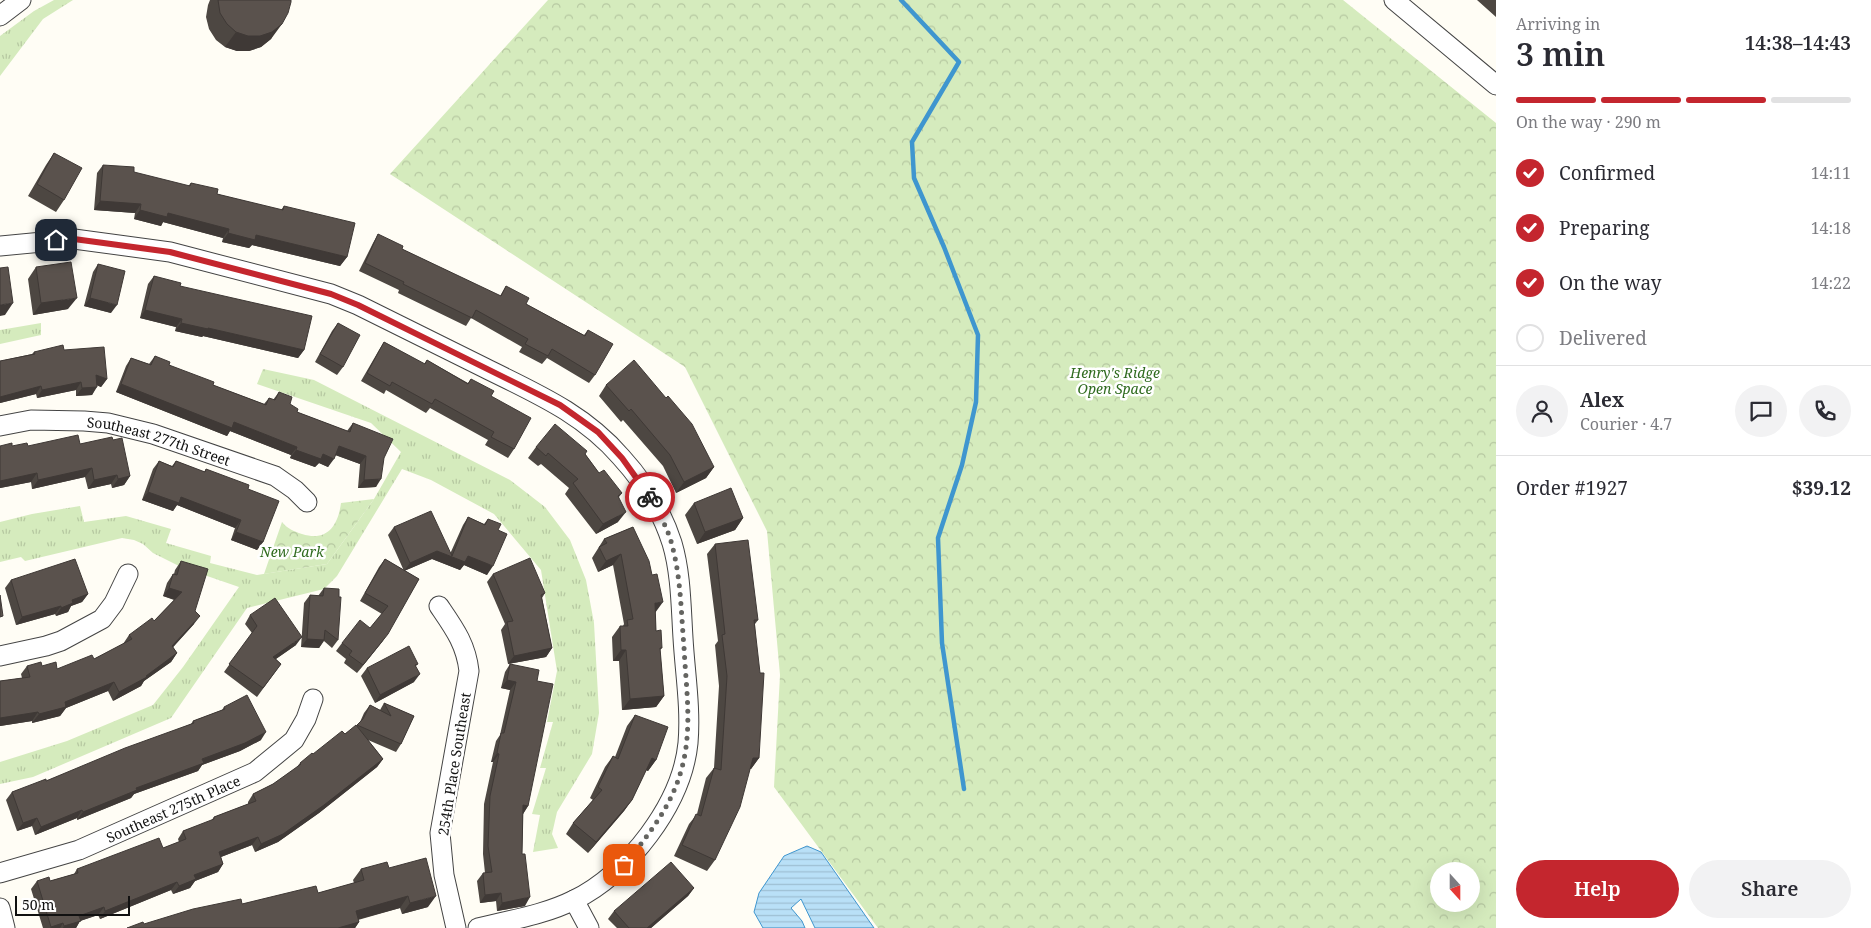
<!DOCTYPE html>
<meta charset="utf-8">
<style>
:root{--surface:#fff;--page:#f2f2f3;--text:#2b2b33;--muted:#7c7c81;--line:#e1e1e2;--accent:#c4262e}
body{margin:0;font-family:"Noto Serif",serif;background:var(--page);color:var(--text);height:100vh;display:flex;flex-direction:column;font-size:19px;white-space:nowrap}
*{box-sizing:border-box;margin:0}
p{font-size:16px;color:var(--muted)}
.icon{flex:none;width:28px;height:28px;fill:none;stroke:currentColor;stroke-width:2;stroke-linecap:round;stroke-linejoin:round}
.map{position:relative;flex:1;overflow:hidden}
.side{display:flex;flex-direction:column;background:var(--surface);width:375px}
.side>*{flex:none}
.needle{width:32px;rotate:159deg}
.fabs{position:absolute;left:1430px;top:862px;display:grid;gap:10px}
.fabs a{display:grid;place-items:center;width:50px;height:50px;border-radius:50%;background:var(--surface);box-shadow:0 5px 20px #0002;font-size:25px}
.scale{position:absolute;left:15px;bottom:12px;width:115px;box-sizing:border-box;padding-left:5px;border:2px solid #111;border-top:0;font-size:14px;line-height:18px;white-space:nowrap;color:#111;-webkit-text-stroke:4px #fff;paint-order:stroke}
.pin{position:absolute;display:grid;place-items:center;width:42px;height:42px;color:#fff;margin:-21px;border-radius:10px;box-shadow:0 2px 8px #0006}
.courier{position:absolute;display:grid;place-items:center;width:50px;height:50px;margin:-25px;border:4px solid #c4262e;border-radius:50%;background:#fff;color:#222;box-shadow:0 1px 6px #0007}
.head em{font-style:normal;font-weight:600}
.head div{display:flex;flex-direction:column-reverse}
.head{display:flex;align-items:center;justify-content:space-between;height:85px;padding:0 20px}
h1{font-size:32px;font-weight:600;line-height:38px}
.bar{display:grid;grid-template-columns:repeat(4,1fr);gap:8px 5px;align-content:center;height:60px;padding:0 20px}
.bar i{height:6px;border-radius:4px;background:var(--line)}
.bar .active{background:var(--accent)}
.bar p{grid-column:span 4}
.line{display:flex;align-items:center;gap:12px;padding:0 20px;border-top:1px solid var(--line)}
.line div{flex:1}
.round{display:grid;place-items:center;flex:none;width:52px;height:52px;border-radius:26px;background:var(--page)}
ol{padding:0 20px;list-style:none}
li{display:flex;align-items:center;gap:15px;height:55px}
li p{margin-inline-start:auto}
li .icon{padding:5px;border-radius:50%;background:var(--accent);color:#fff;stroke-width:4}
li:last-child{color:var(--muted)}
li i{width:28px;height:28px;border:2px solid var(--line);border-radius:50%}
.cta{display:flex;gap:10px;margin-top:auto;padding:10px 20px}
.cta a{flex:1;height:58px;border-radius:30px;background:var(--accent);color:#fff;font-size:20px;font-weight:600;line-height:58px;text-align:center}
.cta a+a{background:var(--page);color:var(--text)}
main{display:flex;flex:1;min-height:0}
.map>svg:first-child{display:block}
</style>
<main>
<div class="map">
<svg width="1496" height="928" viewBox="0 0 1496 928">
<defs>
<pattern id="grass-tufts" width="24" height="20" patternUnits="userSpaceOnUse" patternTransform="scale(1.25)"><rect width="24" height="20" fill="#d5ebbd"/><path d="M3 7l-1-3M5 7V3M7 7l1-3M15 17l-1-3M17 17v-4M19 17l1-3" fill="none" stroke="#b6c8a1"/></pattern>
<pattern id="park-crowns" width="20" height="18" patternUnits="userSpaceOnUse" patternTransform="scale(1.25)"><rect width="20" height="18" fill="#d5ebbd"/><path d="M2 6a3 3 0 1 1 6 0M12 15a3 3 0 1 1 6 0" fill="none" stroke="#b6c8a1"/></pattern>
<pattern id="water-rules" width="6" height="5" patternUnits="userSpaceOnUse" patternTransform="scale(1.25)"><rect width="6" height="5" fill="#b9e0f7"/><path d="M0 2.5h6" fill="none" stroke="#9ebfd3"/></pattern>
</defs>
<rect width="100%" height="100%" fill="#fffdf5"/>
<!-- grass -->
<path fill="url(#grass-tufts)" d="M54 0H73L43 19 0 76V36L34 11Z
M41 323V335L0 344V330Z
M263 369 314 380 510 480 545 507 570 540 586 580 594 623 599 713 592 754 557 812 552 834 558 848 533 852 540 815 532 814 546 768H540L553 722H547L557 671 541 570 494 514 431 480 402 469 337 576 324 589 247 608 171 718 33 777 0 784V762L67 741 153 705 183 667 239 587 181 567 153 553 143 544 134 540 122 538 25 561 21 557 0 562V522L32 514 80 506 84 522 126 516 171 529 166 543 211 556 210 563 257 575 327 564 374 499 401 452 371 423 257 384Z"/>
<!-- park -->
<path fill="url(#park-crowns)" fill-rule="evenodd" d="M548 0H1343L1496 123V928H878L774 787 780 675 767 531 685 367 390 174ZM1471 871V904H1439V871Z
M374 499 327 564 264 574 282 522C288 529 293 531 302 534 327 542 338 526 341 503Z"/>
<!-- water -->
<path fill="url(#water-rules)" stroke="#3f96cf" d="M807 846 821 852 874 928H815L801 899 791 908 802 921 805 928H763L754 912 759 893 784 856Z"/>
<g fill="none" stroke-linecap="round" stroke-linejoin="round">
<!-- stream -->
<path stroke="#3f96cf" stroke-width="4.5" d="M901 0 959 62 912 142 914 178 944 247 978 335 976 402 962 465 938 538 942 643 964 789"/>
<defs>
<g id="minor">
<path d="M1394 0 1496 85"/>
<path d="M0 16 21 0"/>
<path d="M0 246 74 239 170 252 331 294 358 305C400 326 442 347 485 368 535 393 583 413 621 457 643 481 662 512 672 543 681 573 681 607 683 638 685 673 691 708 688 743 682 804 628 874 574 900 544 915 510 920 478 928"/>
<path id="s1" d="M0 426 31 420 84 421 108 423 153 434 275 476 295 490 307 502"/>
<path d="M439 606C454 628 466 644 469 671L440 833 444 875 456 928"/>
<path d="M0 656 46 646 61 641 102 619 114 603 128 574"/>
<path id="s2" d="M0 873 79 850 255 772 294 740 306 719 313 699"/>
<path d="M574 900 589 928"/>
<path d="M0 908 5 928"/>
</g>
</defs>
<!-- minor casing -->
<use href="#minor" stroke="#444" stroke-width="21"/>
<!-- minor -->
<use href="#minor" stroke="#fff" stroke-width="19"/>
</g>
<!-- wall -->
<path fill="#4d4742" d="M210 0H291L271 39 261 47 249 51H237L225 47 216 40 209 29 206 17 208 5Z
M1477 0H1496V17Z
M54 153 64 200 56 212 28 196 46 165Z
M103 165 188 186 191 183 217 194 281 210 284 206 347 257 340 266 252 245 249 248 222 242 223 238 163 222 161 226 134 219 135 213 94 210 97 173Z
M378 234 402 249 500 296 506 286 526 304 584 335 588 330 595 375 589 383 547 358 542 364 519 352 522 347 471 318 466 326 398 293 399 290 359 271 373 243Z
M98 264 111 313 84 306 93 272Z
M36 267 68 309 33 315 28 279Z
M154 276 180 286 304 350 298 358 203 336 202 337 175 331 176 327 140 318 148 284Z
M338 323 343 367 337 375 315 362 332 331Z
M384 342 424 364 427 360 468 383 471 379 491 396 514 449 508 458 485 445 488 440 430 408 426 413 386 390 384 394 361 381 379 350Z
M64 350 107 379 101 387 97 385 92 395 76 396V390L37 398 36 394 0 403V361L32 354 34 352Z
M155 356 169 365 213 385 264 404 269 398 273 400 279 392 297 412 347 431 353 423 384 458 376 487 358 488 360 464 335 455 328 467 319 463 315 467 290 458 291 455 230 431 227 436 116 392 126 366 131 358 149 364Z
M606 385 714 467 706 478 676 493 663 466 623 420 621 422 599 396Z
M113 440 130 476 124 485 112 488 111 484 88 489 85 477 32 489 31 482 0 488V446H28L80 444Z
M536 447 585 454 599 473 622 493 619 497 618 522 596 534 565 494 569 488 541 464 538 466 528 458Z
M159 461 172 466 176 461 204 472 206 469 248 489 263 542 257 550 231 540 235 528 177 505 173 511 142 500 153 469Z
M694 503 743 518 735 530 697 544 685 515Z
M468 517 484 524 488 519 498 530 487 575 464 565 460 570 432 559 404 571 388 535 394 527 450 554 463 525Z
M633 527 655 613 656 631 662 648 660 650 664 696 656 707 622 710 619 661H613L612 637 620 626H623L624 624 613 565 598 572 592 558 604 539Z
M715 544 758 620 755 624 759 758 751 769H750L715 860 707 871 674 856 689 824 697 814 706 778 714 768 719 686 715 645 718 641 707 554Z
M385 559 419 579 382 642 357 673 344 663 346 659 336 651 342 643 370 628 382 614 360 601 379 567Z
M181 561 195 611 194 624 173 647 177 653 171 662 144 681 141 686 113 701 108 691 66 708 60 716 32 723V721L0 726V681L22 678 21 674 27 666H42L57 669 94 659 123 644 129 635 154 621 174 600 163 596 167 583 173 574H174L175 570Z
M493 574 545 593 542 598 552 648 546 657 508 664 501 630 505 624 487 582Z
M11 580 88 594 82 602 71 606 68 612 56 616 55 614 16 625 5 588Z
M324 588 338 640 332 648 324 641 319 648 301 647 304 603 310 595 318 596Z
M250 615 296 645 276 659 281 664 257 697 224 672 252 633 245 624Z
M418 664 416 666 414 682 375 703 361 676 367 668Z
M510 664 537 681 528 806 523 814 522 854 525 906 497 911 496 901 480 903 477 881 483 873H485L483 854 484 804 493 762H491L496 741 500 735 510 690 501 688 505 672Z
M384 703 414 716 401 744 396 752 368 740 383 759 377 767 319 813 278 842 255 852 252 845 221 857 223 864 218 872 195 881 190 888 173 894 171 890 100 919 98 915 80 921 76 928H43L31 889 37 881H50L74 874 77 869 163 848 179 842 178 839 183 831 211 821 214 817 248 804V802L253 794 273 784 296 768 300 763 345 734 356 726 360 722 364 713 370 705 380 710Z
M224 707 261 740 240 751 202 765 198 771 134 794 131 798 77 820V818L35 835 32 826 17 831 6 800 12 792 46 781 191 724 193 721 222 710Z
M635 715 656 760 648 771 646 770 632 800 624 811 588 853 566 834 573 823 593 800 590 798 605 767 613 756 615 757 627 726Z
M389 868 428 907 402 914 400 908 358 920 359 922 355 928H127L242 904 318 893 354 883 353 880 361 869Z
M694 888 688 896 651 928H617L608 919 614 911Z"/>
<!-- shaded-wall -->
<path fill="#3f3936" d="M282 24 271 39 261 47 249 51H237L225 47 236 32Z
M100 201 141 204 135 213 94 210Z
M140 210 168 213 229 229 223 238 163 222 161 226 134 219Z
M228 233 256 235 347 257 340 266 252 245 249 248 222 242Z
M77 298 68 309 33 315 41 303Z
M90 298 117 305 111 313 84 306Z
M13 303 5 315 0 316V305Z
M145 310 182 319 176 327 140 318Z
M181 323 208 328 304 350 298 358 203 336 202 337 175 331Z
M96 375 107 379 101 387 91 383Z
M81 382 76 390 37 398 42 390Z
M121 384 234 422 297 447 291 455 230 431 227 436 116 392Z
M41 386 36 394 0 403V397Z
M97 387 92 395 76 396 82 388Z
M339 446 366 456 360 464 333 454Z
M296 450 323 454 334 459 328 467 319 463 315 467 290 458Z
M714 467 706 478 676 493 684 482Z
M92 468 85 477 32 489 38 480Z
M37 473 31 482 0 488V481Z
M117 475 111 484 88 489 94 480Z
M130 476 124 485 112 488 118 479Z
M381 479 376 487 358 488 364 480Z
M148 492 181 497 241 520 235 528 177 505 173 511 142 500Z
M626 512 618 522 596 534 603 524Z
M743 518 735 530 697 544 705 532Z
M236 532 263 542 257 550 231 540Z
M437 551 464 562 468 556 493 566 487 575 464 565 460 570 432 559 404 571 410 563Z
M621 554 613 565 598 572 606 561Z
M169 588 182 592 176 600 163 596Z
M88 594 82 602 71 606 68 612 56 616 61 608 72 600Z
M663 602 655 613V603Z
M61 606 55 614 16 625 22 617Z
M200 616 194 624 166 655 172 646Z
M388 634 382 642 357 673 363 665Z
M302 637 296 645 267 665 273 657Z
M307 639 324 640 319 648 301 647Z
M552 648 546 657 508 664 514 656Z
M621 650H626L619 661H613Z
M177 653 171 662 144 681 141 686 113 701 119 692 146 676Z
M420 674 414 682 375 703 380 695Z
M507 680 516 682 510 690 501 688Z
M114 682 108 691 66 708 60 716 32 723 39 714 65 702Z
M664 696 656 707 622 710 630 699Z
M38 712 32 721 0 726V718Z
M266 732 261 740 240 751 202 765 198 771 134 794 131 798 77 820 83 812 136 788Z
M497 753 499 754 493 762H491Z
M652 758 656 760 648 771 644 769Z
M753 758H759L751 769H746Z
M383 759 377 767 319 813 278 842 255 852 261 844Z
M632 800 624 811 588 853 596 842Z
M523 805 528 806 523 814Z
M82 810 77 818 35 835 41 827Z
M37 818 32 826 17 831 23 823Z
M258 837 252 845 213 860 219 852Z
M223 864 218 872 195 881 190 888 173 894 179 886 194 875Z
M177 882 171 890 100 919 105 911Z
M694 888 688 896 651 928H647Z
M501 893 496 901 480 903 485 895Z
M408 896 400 908 348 922 356 911Z
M436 896 428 907 402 914 410 903Z
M530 897 525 906 497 911 502 903Z
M104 907 98 915 80 921 76 928H63L64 926 79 916Z
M359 922 355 928H338Z
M63 923 60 928H50L51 927Z"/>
<!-- building -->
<path fill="#5a524d" stroke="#3f3936" d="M218 0H291V2L288 13 282 24 272 32 260 36H248L236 32 227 24 220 13Z
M54 153 82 168 64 200 37 184Z
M103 165 134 167V172L190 186 191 183 218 189 217 194 283 210 284 206 355 223 347 257 256 235 255 240 228 233 229 229 168 213 167 217 140 210 141 204 100 201Z
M378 234 403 246 402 249 501 296 506 286 529 298 526 304 585 336 588 330 613 344 595 375 552 349 548 356 525 344 528 339 476 310 472 318 403 284 404 282 365 263Z
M71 262 77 298 41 303 36 267Z
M98 264 125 271 117 305 90 298Z
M8 267 13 303 0 305V268Z
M154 276 181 283 180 286 312 316 304 350 208 328V329L181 323 182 319 145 310Z
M338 323 360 335 343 367 320 354Z
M384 342 425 364 427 360 468 384 471 379 494 391 491 396 531 418 514 449 491 437 494 432 435 399 432 404 392 382 390 386 367 373Z
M63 345 64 350 104 347 107 379 96 375 97 387 82 388 81 382 42 390 41 386 0 397V361L35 354 34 352Z
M155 356 170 362 169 365 214 382 213 385 266 405 269 398 275 400 279 392 292 397 290 404 298 409 297 412 350 432 353 423 393 439 384 458 381 479 364 480 366 456 339 446 334 459 323 454 321 459 296 450 297 447 234 422 232 428 121 384 131 358 151 365Z
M634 360 666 398 668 396 692 424 714 467 684 482 670 455 631 409 629 411 606 385Z
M555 424 587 451 585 454 599 473 604 470 622 493 618 496 626 512 603 524 573 483 578 479 548 453 546 456 536 447Z
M78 435 80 444 112 437 113 440 122 438 130 476 118 479 117 475 94 480 92 468 38 480 37 473 0 481V446L12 443V446L27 443 28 446Z
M159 461 173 467 176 461 205 472 206 469 249 485 248 489 279 501 263 542 236 532 241 520 181 497 179 503 148 492Z
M731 488 743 518 705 532 694 503Z
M431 511 452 556 468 517 485 525 488 519 501 524 498 530 507 534 493 566 468 556 465 562 437 551 410 563 394 527Z
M633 527 649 561 652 575 657 574 663 602 655 603 656 631 661 630 662 648H660L664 696 630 699 626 650H621L620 626H628L627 620 633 619 621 554 606 561 599 547 607 543 604 539Z
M748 540 758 620H754L760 673H764L759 758H753L740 807 715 860 682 845 696 814 701 816 714 768 721 770 727 676 722 635 725 634 715 544Z
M530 558 545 593 541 595 552 648 514 656 507 622 513 621 493 574Z
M75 559 88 594 72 600 73 603 61 608V606L22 617 11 580Z
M385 559 419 579 388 634 363 665 349 655 352 651 342 643 360 620 370 628 388 606 365 593Z
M181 561 208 569 195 611 200 616 172 646 177 653 146 676 147 677 119 692 114 682 65 702 66 707 39 714 38 712 0 718V681L30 677 27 666 41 662 42 666 56 662 57 669 92 655 94 659 132 639 129 635 152 618 154 621 182 592 169 588 173 574 177 575Z
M324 588 339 589V597H341L338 640 325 630 324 640 307 639 310 595 323 596Z
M0 595 3 616 0 617Z
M275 598 302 637 273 657 281 664 263 688 229 664 257 626 250 615Z
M409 646 418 664 415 665 420 674 380 695 367 668Z
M510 664 539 670 537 681 553 684 528 806 523 805 522 854H525L530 897 502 903 501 893 485 895 483 873 492 872 488 846 490 796 499 754 497 753 501 733H504L516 682 507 680Z
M247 695 266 732 245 743 202 759 204 763 136 788 137 790 83 812 82 810 41 827 37 818 23 823 12 792 46 779V781L125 748 194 723 193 721 225 709 224 707Z
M384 703 414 716 401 744 357 725 363 719 370 705 391 716Z
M635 715 668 727 656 760 652 758 632 800 596 842 573 823 602 790 598 787 613 756 618 759Z
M356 725 383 759 324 805 283 834 261 844 258 837 219 852 223 864 194 875 196 879 179 886 177 882 105 911 104 907 79 916 81 921 64 926 63 923 51 927 37 881 49 877 50 881 78 873 77 869 159 838 163 848 186 839 183 831 214 819V817L256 801 253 794 273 784 301 764 300 763 312 753 313 754 342 731 345 734Z
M426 858 436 896 410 903 408 896 356 911 359 922 338 928H127L143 922 144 924 193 909 241 899 242 904 316 886 318 893 364 880 361 869 387 862 389 868Z
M671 862 694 888 647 928H629L614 911Z"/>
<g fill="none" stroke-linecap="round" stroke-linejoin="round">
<!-- done -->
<path stroke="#646461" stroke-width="5" stroke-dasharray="0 9" d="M624 865C647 837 671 807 681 771 693 730 686 689 684 647 681 613 681 578 672 545 668 528 658 512 650 497"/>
<!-- route -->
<path stroke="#c4262e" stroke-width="6" d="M56 240 74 239 170 252 331 294 358 305 560 405 598 432 622 458 650 497"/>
</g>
<g text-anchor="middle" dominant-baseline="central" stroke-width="5" stroke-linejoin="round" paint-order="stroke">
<!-- park labels -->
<g font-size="14" font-style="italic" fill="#2f6b1f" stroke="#fff">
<text x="1115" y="372">Henry's Ridge<tspan x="1115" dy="16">Open Space</tspan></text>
<text x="292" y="551">New Park</text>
</g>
<!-- street labels -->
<g font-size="14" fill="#111" stroke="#fff">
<text stroke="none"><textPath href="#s1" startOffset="162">Southeast 277th Street</textPath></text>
<text transform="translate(454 764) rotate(-81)">254th Place Southeast</text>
<text stroke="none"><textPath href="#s2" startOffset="185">Southeast 275th Place</textPath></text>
</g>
</g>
</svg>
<div class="fabs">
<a><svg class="needle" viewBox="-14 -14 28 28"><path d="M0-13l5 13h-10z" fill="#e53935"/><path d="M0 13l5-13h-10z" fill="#7c7c81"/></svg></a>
</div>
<div class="scale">50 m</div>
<div class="pin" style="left:624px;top:865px;background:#ea580c"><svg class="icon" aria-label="bag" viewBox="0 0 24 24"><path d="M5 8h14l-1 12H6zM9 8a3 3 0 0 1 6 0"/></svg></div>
<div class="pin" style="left:56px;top:240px;background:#1f2937"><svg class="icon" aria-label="home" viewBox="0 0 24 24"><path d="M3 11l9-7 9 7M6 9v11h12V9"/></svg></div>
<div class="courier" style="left:650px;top:497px"><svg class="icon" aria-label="bike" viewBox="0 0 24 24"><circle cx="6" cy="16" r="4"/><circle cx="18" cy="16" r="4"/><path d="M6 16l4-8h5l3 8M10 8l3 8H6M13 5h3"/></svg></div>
</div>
<section class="side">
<div class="head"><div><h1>3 min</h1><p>Arriving in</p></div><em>14:38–14:43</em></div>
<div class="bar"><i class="active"></i><i class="active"></i><i class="active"></i><i></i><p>On the way · 290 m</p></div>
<ol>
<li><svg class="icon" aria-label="check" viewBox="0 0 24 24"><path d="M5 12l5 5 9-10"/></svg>Confirmed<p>14:11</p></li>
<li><svg class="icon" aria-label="check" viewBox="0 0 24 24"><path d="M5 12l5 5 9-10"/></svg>Preparing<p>14:18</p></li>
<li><svg class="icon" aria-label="check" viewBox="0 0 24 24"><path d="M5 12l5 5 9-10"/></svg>On the way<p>14:22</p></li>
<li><i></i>Delivered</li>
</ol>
<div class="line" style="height:90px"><a class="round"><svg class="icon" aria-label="person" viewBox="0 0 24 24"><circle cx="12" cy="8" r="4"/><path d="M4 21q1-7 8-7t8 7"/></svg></a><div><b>Alex</b><p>Courier · 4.7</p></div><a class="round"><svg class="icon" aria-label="chat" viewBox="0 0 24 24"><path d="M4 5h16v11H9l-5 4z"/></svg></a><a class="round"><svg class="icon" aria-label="phone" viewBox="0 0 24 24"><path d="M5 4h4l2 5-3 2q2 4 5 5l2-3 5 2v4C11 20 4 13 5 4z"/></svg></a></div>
<div class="line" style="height:65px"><div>Order #1927</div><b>$39.12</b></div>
<div class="cta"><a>Help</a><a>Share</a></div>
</section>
</main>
